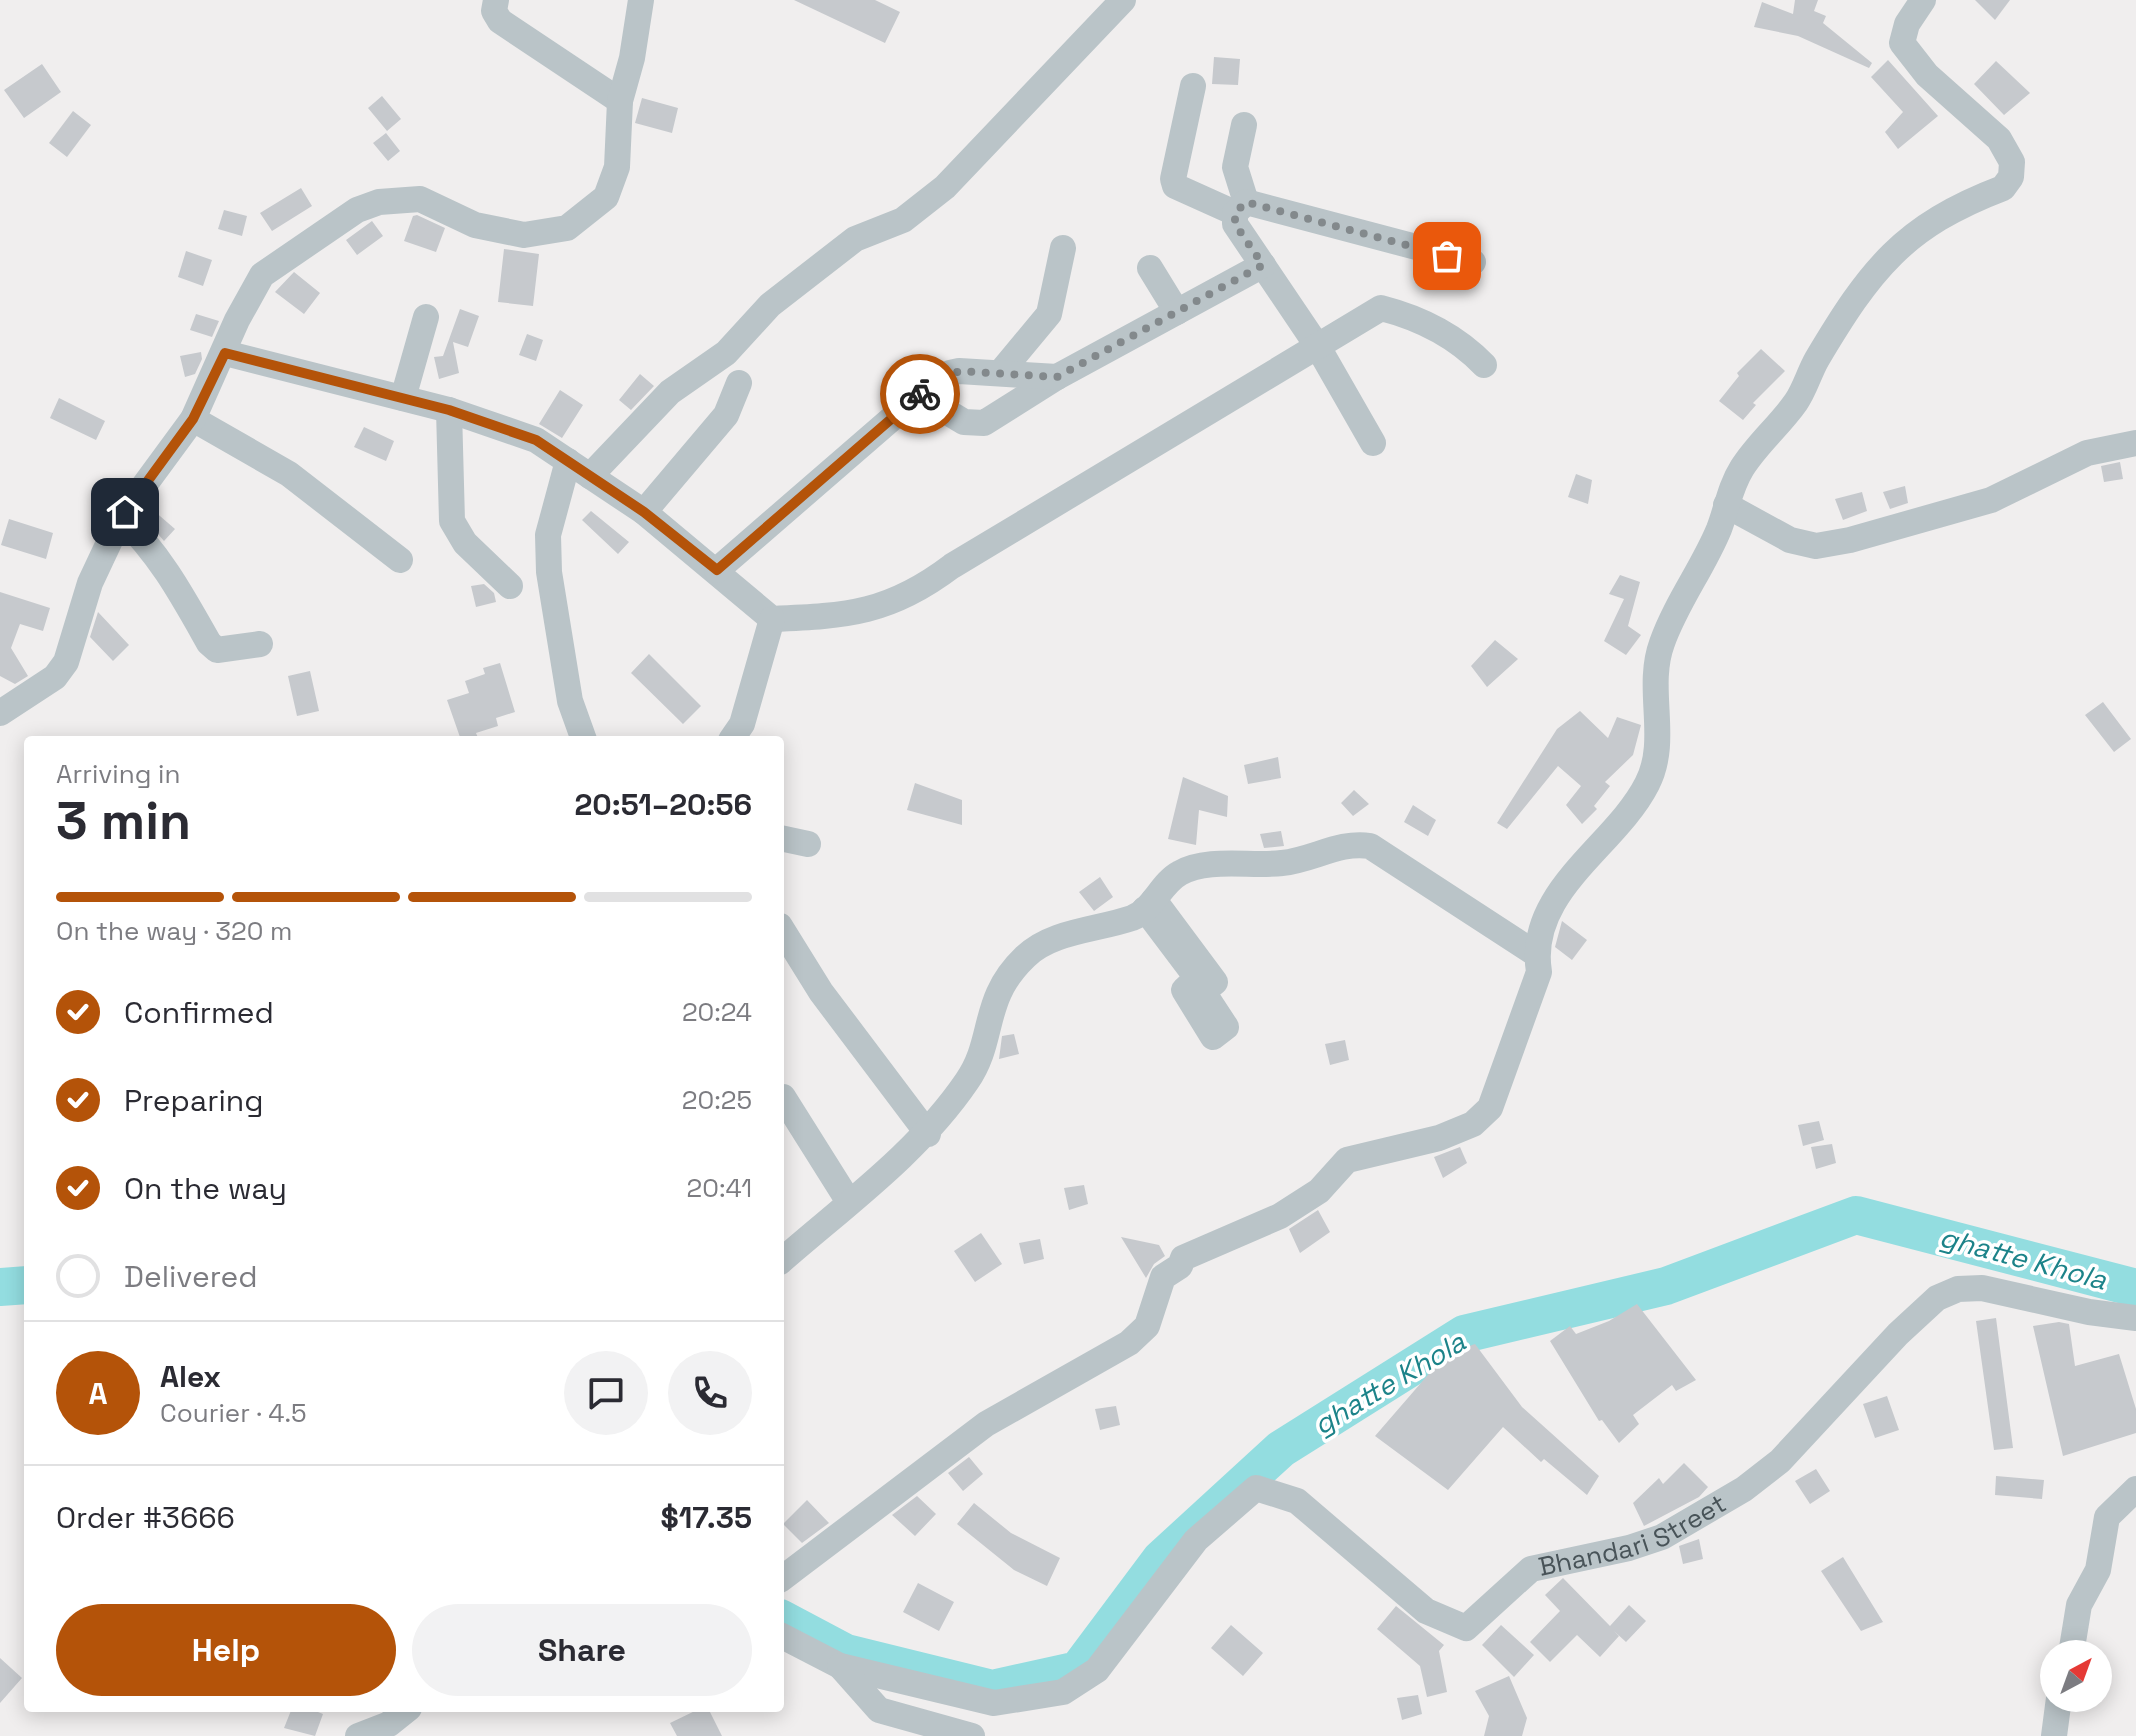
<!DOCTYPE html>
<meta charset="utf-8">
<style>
:root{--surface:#fff;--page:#f2f2f3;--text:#2b2b33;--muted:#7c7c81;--line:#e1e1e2;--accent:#b45309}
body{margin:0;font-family:"Space Grotesk",sans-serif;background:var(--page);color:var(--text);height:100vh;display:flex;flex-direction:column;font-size:30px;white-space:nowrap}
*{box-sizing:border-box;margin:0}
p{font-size:26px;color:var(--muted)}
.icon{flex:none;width:44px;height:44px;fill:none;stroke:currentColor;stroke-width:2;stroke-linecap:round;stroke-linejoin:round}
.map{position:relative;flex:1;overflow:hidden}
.panel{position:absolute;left:24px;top:736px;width:760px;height:976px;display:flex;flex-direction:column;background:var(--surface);border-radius:8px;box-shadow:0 4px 20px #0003}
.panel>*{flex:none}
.needle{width:52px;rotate:41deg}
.buttons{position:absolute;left:2040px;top:1640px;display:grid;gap:16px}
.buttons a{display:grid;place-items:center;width:72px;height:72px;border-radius:50%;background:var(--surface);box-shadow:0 4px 20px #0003;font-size:40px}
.pin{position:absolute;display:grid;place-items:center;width:68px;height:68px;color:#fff;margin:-34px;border-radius:16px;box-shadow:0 4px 12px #0006}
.courier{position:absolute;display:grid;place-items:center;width:80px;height:80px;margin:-40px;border:6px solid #b45309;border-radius:50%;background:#fff;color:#222;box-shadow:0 2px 10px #0007}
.summary em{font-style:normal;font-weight:600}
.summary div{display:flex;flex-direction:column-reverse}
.summary{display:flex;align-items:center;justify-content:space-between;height:136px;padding:0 32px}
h1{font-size:52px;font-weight:600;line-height:60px}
.bar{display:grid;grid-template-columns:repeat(4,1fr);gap:12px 8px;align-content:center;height:96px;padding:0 32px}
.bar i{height:10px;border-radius:6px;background:var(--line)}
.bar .current{background:var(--accent)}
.bar p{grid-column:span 4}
.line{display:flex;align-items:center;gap:20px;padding:0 32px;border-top:2px solid var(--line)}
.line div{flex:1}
.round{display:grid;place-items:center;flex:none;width:84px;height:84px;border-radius:42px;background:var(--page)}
ol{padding:0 32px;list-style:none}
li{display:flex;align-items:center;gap:24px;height:88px}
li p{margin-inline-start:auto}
li .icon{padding:8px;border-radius:50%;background:var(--accent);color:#fff;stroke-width:4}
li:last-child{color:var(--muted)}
li i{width:44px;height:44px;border:4px solid var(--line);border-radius:50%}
.primary-button{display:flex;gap:16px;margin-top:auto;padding:16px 32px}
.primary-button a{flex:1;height:92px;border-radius:48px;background:var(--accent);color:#fff;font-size:32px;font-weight:600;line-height:92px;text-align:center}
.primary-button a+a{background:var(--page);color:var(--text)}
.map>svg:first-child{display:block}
</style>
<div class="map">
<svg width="2136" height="1736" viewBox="0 0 2136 1736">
<rect width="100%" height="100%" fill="#f0eeee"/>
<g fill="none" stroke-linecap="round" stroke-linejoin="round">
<!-- river -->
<path stroke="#93dde0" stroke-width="38" d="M0 1287 28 1285
M780 1618 846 1653 992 1689 1078 1670 1161 1559 1281 1449 1464 1334 1666 1286 1856 1215 2136 1288"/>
</g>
<!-- building -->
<path fill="#c6c9cd" d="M794 0H875L900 12 885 43Z
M1795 0H1818L1814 11 1826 16 1823 23 1872 63 1869 68 1798 36 1754 27 1762 2 1793 14Z
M1975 0H2010L1995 20Z
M1214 57 1240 59 1238 85 1212 84Z
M1888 60 1938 116 1898 149 1885 132 1903 112 1871 77Z
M1996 61 2030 93 2004 115 1974 84Z
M42 64 61 92 24 118 4 90Z
M382 96 401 119 387 131 368 108Z
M642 98 678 108 672 133 635 123Z
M73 111 91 125 67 157 49 143Z
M386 133 400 151 388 161 373 143Z
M301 188 312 206 272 231 260 213Z
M224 210 247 216 242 236 218 229Z
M417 215 445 228 436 252 404 241 413 216Z
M372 221 383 236 357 255 346 240Z
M504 249 539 254 533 306 498 302Z
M186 251 212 260 203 286 178 277Z
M294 272 320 293 304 314 275 292Z
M460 309 479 316 468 347 453 342 459 373 439 379 434 357 443 356Z
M196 314 219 321 212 337 190 330Z
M527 334 543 340 536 361 519 355Z
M1761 349 1785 371 1753 403 1756 405 1743 420 1719 401 1739 376 1737 373Z
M201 352 202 359 195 374 185 377 180 356Z
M640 374 654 386 631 410 619 400Z
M560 390 583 405 562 438 539 424Z
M59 398 105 421 96 440 50 418Z
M364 427 394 441 386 461 354 447Z
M2120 462 2123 479 2104 482 2101 466Z
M1576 474 1592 480 1588 504 1568 497Z
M1905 486 1908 503 1890 509 1883 492Z
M1862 492 1867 511 1843 520 1835 499Z
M153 510 175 529 164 541 145 519Z
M591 511 629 542 618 554 582 520Z
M9 519 53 533 46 559 1 545Z
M1620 575 1640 582 1628 626 1641 635 1626 655 1604 641 1624 599 1609 594Z
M484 584 494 593 496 602 476 607 471 586Z
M0 592 50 608 43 631 20 624 11 648 28 676 15 684 0 676Z
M98 612 129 645 113 661 90 637Z
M1495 640 1518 659 1487 687 1471 666Z
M649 654 701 706 683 724 631 673Z
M500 663 515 712 496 718 498 726 476 733 479 740H461L447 700 469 693 465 681 485 674 483 668Z
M310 671 319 711 297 716 288 676Z
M2103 702 2131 739 2114 752 2085 715Z
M1580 711 1608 738 1617 717 1641 725 1633 755 1605 782 1610 786 1594 806 1597 809 1582 824 1566 805 1581 786 1558 766 1507 829 1497 823 1557 729Z
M1278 757 1281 778 1248 784 1244 765Z
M1183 777 1228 796 1227 817 1199 810 1196 845 1168 839Z
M915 783 962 800V825L907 810Z
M1354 790 1369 804 1353 816 1341 803Z
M1413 805 1436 820 1428 836 1404 822Z
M1281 831 1284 846 1264 848 1260 834Z
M1100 877 1113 897 1094 911 1079 892Z
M1562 921 1587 940 1572 960 1555 947Z
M1014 1034 1019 1054 999 1059 1002 1036Z
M1345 1040 1349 1060 1330 1065 1325 1044Z
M1819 1121 1824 1140 1803 1146 1798 1125Z
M1832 1144 1836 1163 1816 1169 1811 1147Z
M1460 1147 1467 1163 1443 1178 1434 1157Z
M1084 1185 1088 1204 1069 1210 1064 1188Z
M1318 1210 1330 1232 1300 1253 1289 1229Z
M981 1233 1002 1264 975 1282 954 1251Z
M1121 1237 1159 1245 1165 1256 1154 1264 1146 1278Z
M1040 1239 1044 1259 1024 1264 1019 1243Z
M1637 1304 1696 1380 1676 1391 1672 1385 1633 1415 1639 1424 1619 1443 1602 1420 1599 1421 1550 1341 1570 1326 1576 1334 1609 1321Z
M1996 1318 2013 1448 1994 1450 1976 1321Z
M2059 1322 2069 1324 2075 1366 2119 1354 2136 1409V1433L2063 1456 2033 1326Z
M1475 1344 1522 1407 1599 1476 1587 1495 1544 1459 1541 1462 1503 1427 1448 1490 1375 1436 1446 1354Z
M1887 1396 1899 1430 1875 1438 1863 1404Z
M1116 1406 1120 1425 1100 1430 1095 1409Z
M969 1457 983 1474 963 1491 948 1473Z
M1684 1463 1708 1487 1699 1497 1644 1526 1633 1503 1659 1478 1663 1484Z
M1816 1469 1830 1491 1810 1504 1795 1481Z
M1996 1476 2044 1480 2042 1499 1995 1495Z
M917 1496 936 1514 915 1536 892 1515Z
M807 1500 829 1523 802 1543 783 1524Z
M974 1503 1011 1533 1060 1558 1047 1586 1014 1570 957 1524Z
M1699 1539 1703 1559 1683 1564 1679 1546Z
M1843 1557 1883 1622 1861 1631 1821 1571Z
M1563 1578 1610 1626 1629 1605 1646 1621 1626 1642 1614 1631 1619 1636 1600 1657 1577 1635 1550 1662 1530 1642 1560 1611 1545 1595Z
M918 1583 954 1602 939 1631 903 1612Z
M1396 1606 1444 1645 1439 1651 1447 1692 1427 1697 1420 1666 1377 1629Z
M1231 1625 1263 1653 1243 1676 1211 1648Z
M1501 1625 1534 1655 1514 1677 1482 1645Z
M0 1658 22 1678 0 1703Z
M1509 1676 1527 1718 1522 1736H1484L1489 1716 1475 1691Z
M1418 1695 1422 1714 1402 1720 1397 1698Z
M292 1708H308L323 1714 315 1736 284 1728Z
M701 1708H708L722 1736H677L670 1723Z"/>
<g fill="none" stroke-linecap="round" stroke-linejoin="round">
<!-- minor -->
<g stroke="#bac4c8" stroke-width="26">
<path d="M496 0 494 11 500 21 620 101"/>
<path d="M1193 86 1173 179 1175 186 1235 213"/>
<path d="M1244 125 1235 167 1246 202"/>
<path d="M1246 202 1235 213V224L1318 347 1373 443"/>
<path d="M1246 202 1473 262"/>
<path d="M1150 268 1177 312"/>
<path d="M225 353 449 410 536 440 644 512 772 619C848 616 890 613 952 566L1381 308C1420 318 1456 336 1484 365"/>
<path d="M1000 373 1049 314 1063 248"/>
<path d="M919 395 964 422 984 423 1057 377 1263 265"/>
<path d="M403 398 426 317"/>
<path d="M449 410 452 521 465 543 510 586"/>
<path d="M193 419 289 474 400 560"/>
<path d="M568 461 548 535 549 572 570 701 584 740"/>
<path d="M590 476 670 392 726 353 770 305 855 239 903 220 945 187 1123 0"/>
<path d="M1726 505 1790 540 1816 546 1850 540 1991 500 2087 453 2136 443"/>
<path d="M644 512 726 415 739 383"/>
<path d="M121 517C160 554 183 597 209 643L217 650 260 644"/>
<path d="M717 570 919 395 950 373 959 371 1057 377"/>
<path d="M0 713 55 677 66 662 90 583 121 517 193 419 237 320 262 275 357 210 379 202 420 199 475 225 524 235 567 228 606 197 617 167 620 101 632 58 641 0"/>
<path d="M731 740 742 724 772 619"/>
<path d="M780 838 808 844"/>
<path d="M1145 909 1197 978 1184 990 1213 1037 1226 1027 1203 992 1215 982 1154 900"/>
<path d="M780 926 821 992 928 1134"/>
<path d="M783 1097 849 1202"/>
<path d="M780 1262C845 1205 918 1153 967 1081 996 1039 980 1000 1025 957 1051 931 1097 930 1132 918 1153 910 1161 883 1180 873 1208 857 1252 867 1282 863 1313 860 1339 841 1370 846L1536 954"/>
<path d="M780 1580 986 1424 1129 1343 1147 1326 1163 1277 1180 1266 1183 1258 1280 1216 1319 1191 1347 1160 1439 1138 1473 1124 1490 1108 1539 972C1526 891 1615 847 1647 784 1670 740 1645 689 1662 643 1676 603 1703 568 1719 529 1727 508 1730 487 1742 468 1757 444 1780 425 1796 402 1805 389 1809 373 1817 359 1870 270 1903 226 2003 188L2011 177 2012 162 1999 139 1927 75 1902 43 1907 24 1923 0"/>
<path id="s1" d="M780 1635 840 1666 994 1703 1063 1692 1097 1670 1196 1540 1256 1488 1297 1501 1426 1611 1466 1628 1531 1569 1629 1548 1662 1537 1744 1489 1780 1461 1898 1334 1937 1298 1958 1289 1982 1288 2089 1312 2136 1318"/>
<path d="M2071 1654 2079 1605 2098 1570 2107 1517 2136 1489"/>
<path d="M840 1666 879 1710 972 1736"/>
<path d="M358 1736 389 1724 409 1708"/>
<path d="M2054 1736 2059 1698"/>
</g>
</g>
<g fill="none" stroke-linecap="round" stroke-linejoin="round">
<!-- done -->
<path stroke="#83898c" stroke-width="8" stroke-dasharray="0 14.4" d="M920 394 959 371 1057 377 1263 265 1235 224V213L1246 202 1447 256"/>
<!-- route -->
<path stroke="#b45309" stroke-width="10" d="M125 512 193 419 225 353 449 410 536 440 644 512 717 570 920 394"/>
</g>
<g text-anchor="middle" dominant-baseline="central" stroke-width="7" stroke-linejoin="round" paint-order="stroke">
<!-- street labels -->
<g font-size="26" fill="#485358" stroke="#fff">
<text stroke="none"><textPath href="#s1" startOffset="1030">Bhandari Street</textPath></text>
</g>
<!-- water labels -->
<g font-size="28" font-style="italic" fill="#1c8389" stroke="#fff">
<text transform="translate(2023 1258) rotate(15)">ghatte Khola</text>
<text transform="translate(1389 1383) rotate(-31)">ghatte Khola</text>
</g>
</g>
</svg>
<div class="buttons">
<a><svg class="needle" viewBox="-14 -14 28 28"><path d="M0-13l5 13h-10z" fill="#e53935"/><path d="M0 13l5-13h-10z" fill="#7c7c81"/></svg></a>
</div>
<div class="pin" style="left:1447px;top:256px;background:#ea580c"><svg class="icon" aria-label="bag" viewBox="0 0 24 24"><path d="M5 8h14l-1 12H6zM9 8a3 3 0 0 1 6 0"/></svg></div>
<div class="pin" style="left:125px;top:512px;background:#1f2937"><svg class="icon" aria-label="home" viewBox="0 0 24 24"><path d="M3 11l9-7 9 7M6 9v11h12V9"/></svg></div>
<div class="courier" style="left:920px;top:394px"><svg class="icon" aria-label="bike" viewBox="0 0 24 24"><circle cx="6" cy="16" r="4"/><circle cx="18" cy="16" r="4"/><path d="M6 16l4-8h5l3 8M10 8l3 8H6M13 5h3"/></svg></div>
<section class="panel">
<div class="summary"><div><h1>3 min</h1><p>Arriving in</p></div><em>20:51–20:56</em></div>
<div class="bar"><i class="current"></i><i class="current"></i><i class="current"></i><i></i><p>On the way · 320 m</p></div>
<ol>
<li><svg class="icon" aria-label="check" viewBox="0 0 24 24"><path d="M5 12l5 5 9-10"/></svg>Confirmed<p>20:24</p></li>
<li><svg class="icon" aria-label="check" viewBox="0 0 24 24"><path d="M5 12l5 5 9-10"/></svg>Preparing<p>20:25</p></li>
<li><svg class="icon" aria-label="check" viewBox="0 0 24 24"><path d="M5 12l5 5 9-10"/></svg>On the way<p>20:41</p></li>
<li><i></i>Delivered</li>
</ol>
<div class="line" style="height:144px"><b class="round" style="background:var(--accent);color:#fff">A</b><div><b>Alex</b><p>Courier · 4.5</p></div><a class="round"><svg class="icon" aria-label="chat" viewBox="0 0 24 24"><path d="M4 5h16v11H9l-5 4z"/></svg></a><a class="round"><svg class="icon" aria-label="phone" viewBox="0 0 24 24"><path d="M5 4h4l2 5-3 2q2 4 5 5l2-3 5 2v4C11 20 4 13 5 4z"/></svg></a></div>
<div class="line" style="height:104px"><div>Order #3666</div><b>$17.35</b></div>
<div class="primary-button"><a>Help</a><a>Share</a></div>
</section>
</div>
